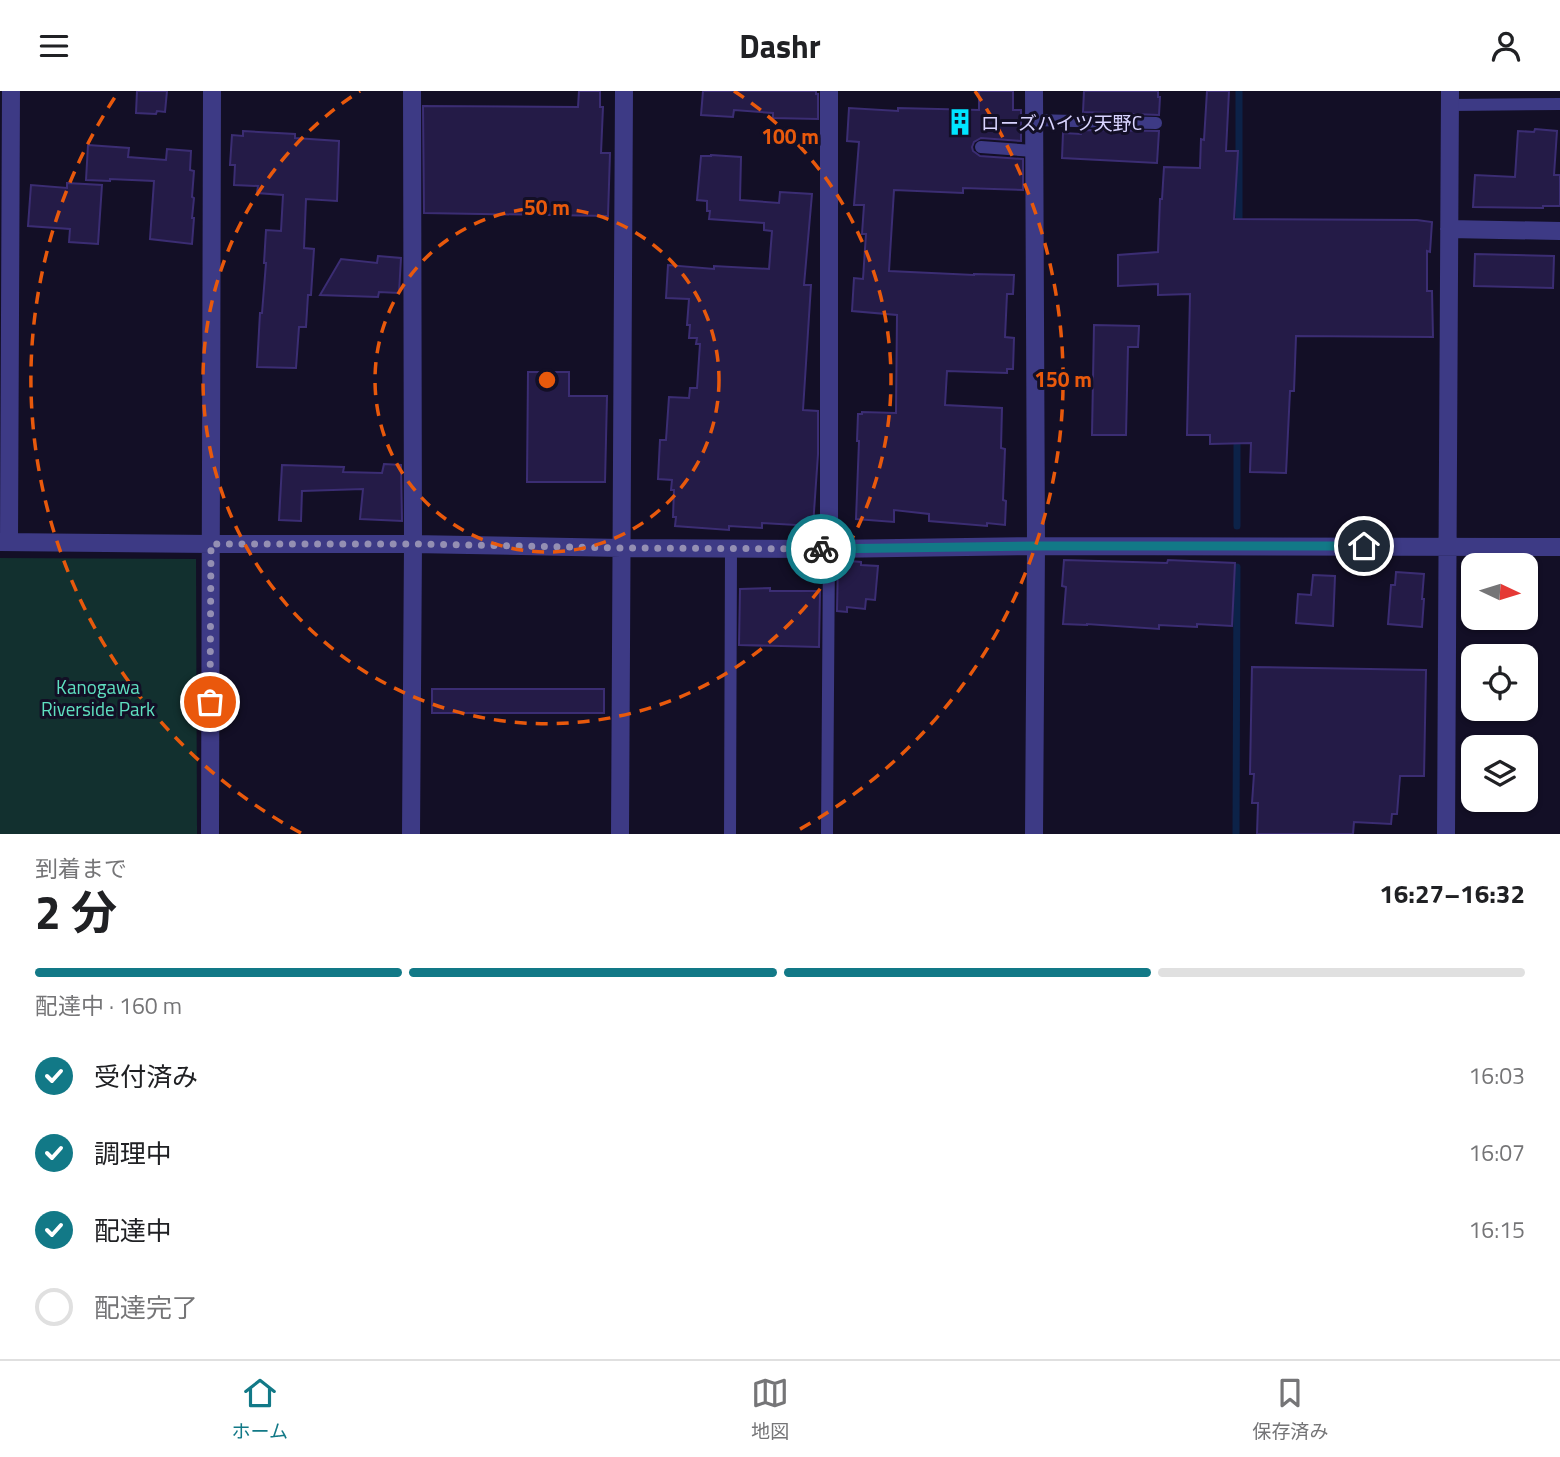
<!DOCTYPE html>
<html lang="ja">
<meta charset="utf-8">
<style>
:root{--surface:#fff;--page:#f2f2f2;--text:#202124;--muted:#757577;--line:#e0e0e0;--accent:#127987}
body{margin:0;font-family:"Titillium Web","Noto Sans JP",sans-serif;background:var(--page);color:var(--text);height:100vh;display:flex;flex-direction:column;font-size:26px;white-space:nowrap}
*{box-sizing:border-box;margin:0}
p{font-size:23px;color:var(--muted)}
.icon{flex:none;width:38px;height:38px;fill:none;stroke:currentColor;stroke-width:2;stroke-linecap:round;stroke-linejoin:round}
.map{position:relative;height:743px;overflow:hidden}
.panel{display:flex;flex-direction:column;background:var(--surface);flex:1}
.panel>*{flex:none}
.needle{width:46px;rotate:94deg}
.buttons{position:absolute;left:1461px;top:462px;display:grid;gap:14px}
.buttons a{display:grid;place-items:center;width:77px;height:77px;border-radius:14px;background:var(--surface);box-shadow:0 2px 5px #0004;font-size:35px}
.pin{position:absolute;display:grid;place-items:center;width:60px;height:60px;color:#fff;margin:-30px;border:4px solid #fff;border-radius:50%;box-shadow:0 2px 7px #0007}
.courier{position:absolute;display:grid;place-items:center;width:70px;height:70px;margin:-35px;border:5px solid #127987;border-radius:50%;background:#fff;color:#222;box-shadow:0 2px 9px #0007}
.overview em{font-style:normal;font-weight:700}
.overview div{display:flex;flex-direction:column-reverse}
.overview{display:flex;align-items:center;justify-content:space-between;height:119px;padding:0 35px}
h1{font-size:46px;font-weight:700;line-height:52px}
.bar{display:grid;grid-template-columns:repeat(4,1fr);gap:10px 7px;align-content:center;height:84px;padding:0 35px}
.bar i{height:9px;border-radius:5px;background:var(--line)}
.bar .current{background:var(--accent)}
.bar p{grid-column:span 4}
ol{padding:0 35px;list-style:none}
li{display:flex;align-items:center;gap:21px;height:77px}
li p{margin-inline-start:auto}
li .icon{padding:7px;border-radius:50%;background:var(--accent);color:#fff;stroke-width:4}
li:last-child{color:var(--muted)}
li i{width:38px;height:38px;border:4px solid var(--line);border-radius:50%}
header{display:flex;justify-content:space-between;align-items:center;height:91px;padding:0 35px;background:var(--surface);font-size:32px;font-weight:700}
.dock{display:flex;justify-content:space-around;align-items:center;height:98px;border-top:2px solid var(--line);background:var(--surface);font-size:19px;color:var(--muted)}
.dock a{display:grid;justify-items:center;gap:4px}
.dock .current{color:var(--accent)}
.map>svg:first-child{display:block}
</style>
<header><svg class="icon" aria-label="menu" viewBox="0 0 24 24"><path d="M4 6h16M4 12h16M4 18h16"/></svg>Dashr<svg class="icon" aria-label="person" viewBox="0 0 24 24"><circle cx="12" cy="8" r="4"/><path d="M4 21q1-7 8-7t8 7"/></svg></header>
<div class="map">
<svg width="1560" height="743" viewBox="0 0 1560 743">
<rect width="100%" height="100%" fill="#130f26"/>
<!-- green -->
<path fill="#12302f" d="M0 467 196 468 197 743H0Z"/>
<g fill="none" stroke-linecap="round" stroke-linejoin="round">
<!-- stream -->
<path stroke="#0c2248" stroke-width="7" d="M1239 136V0
M1237 435V344
M1236 743 1237 476"/>
</g>
<!-- building -->
<path fill="#241b47" stroke="#3b2d73" stroke-width="2" d="M137 0H167L165 21 157 20 156 23 136 22Z
M579 0H600V16H603L601 62H610L608 125 424 122 423 15 578 16Z
M703 0H816V3H818V28L773 27V22L734 19 733 26 701 24Z
M979 0H1013V19H1021V50L981 47 974 51 972 56 973 60 980 65 1023 68V99L963 97V102L894 99 889 180 974 184V183L1014 184 1013 203H1007L1005 246 1014 247 1013 278H1007V282L947 280 945 314 1002 317 1001 357 1005 358 1003 409 1006 410 1005 434 987 432V435L929 430V423L894 419V431L856 428 859 350H857L858 323H862V321L896 322 897 224 852 220 854 187 863 188 866 143H862L864 114H854L859 51 847 50 849 17 898 20V17L979 19Z
M1084 0H1158V6H1160L1159 24 1083 21Z
M1207 0H1229L1226 60H1238L1234 128 1417 129 1432 131 1430 161 1427 160V200H1432L1433 246 1296 245 1294 300H1290L1286 382 1250 381 1251 352 1210 353V344H1187L1190 203 1158 204V193L1118 195V164L1158 161 1160 108H1162L1164 76 1200 77 1201 48 1204 49Z
M1535 38 1557 40 1554 84H1560V115H1543V117L1473 116 1475 84 1515 86 1518 40 1534 41Z
M1082 39 1159 40 1157 72 1062 67 1063 42 1081 43Z
M243 40 295 43V47L339 50 337 110 306 108 304 157 314 158 311 204H308L306 236H299L296 277 257 276 260 222H262L266 172H264L266 139 281 140 283 104 257 102 258 95 234 94 235 74H230L232 44 243 45Z
M88 54 129 57 128 66 166 69 167 58 191 60 190 79 194 80 192 106 194 107 192 127H194L192 153 150 148 154 90 110 88V90L86 89Z
M711 64 741 66 740 109 779 112 780 101 812 103 804 194H811L803 319 818 320V363L813 435 762 432V437L729 435V439L675 435 676 426H673L674 399H671L672 389 658 388 660 349H666L669 306 689 307 690 297H697L700 253H696L697 247H689L690 234H687L689 208 666 207 668 174 714 178V175L769 178 772 140 764 139V132L709 128 710 120H707V110L697 109 701 65H711Z
M67 92 102 94 98 153 69 151 70 138 28 135 31 94 67 97Z
M1475 163 1554 165 1553 197 1474 195Z
M378 165 401 167 399 202 379 201 378 206 320 204 341 168 377 172Z
M1094 234 1139 235 1138 256H1128L1126 344H1092Z
M528 281H569V305H607L605 391H527Z
M384 373 401 374 402 430 360 428 363 398 302 400 301 430 279 429 282 374 344 376 343 381 382 382Z
M838 469 861 471V474L878 475 875 509 866 508 865 518 847 516V521L837 520Z
M1064 469 1167 472 1168 469 1235 472 1232 535 1197 533V536L1159 534V538L1087 533V534L1063 533 1066 496 1062 495Z
M1396 481 1424 483 1422 508H1424L1422 536 1388 533 1391 494H1395Z
M1313 484 1335 485 1333 535 1296 532 1298 503 1311 504Z
M770 497V500H820L819 556 739 554 740 498Z
M1252 576 1426 579 1424 685H1400L1397 723H1392L1391 733 1354 731 1353 743H1257L1258 712H1252L1254 683H1250Z
M432 598H604V622H432Z"/>
<g fill="none" stroke-linecap="round" stroke-linejoin="round">
<!-- service -->
<path stroke="#3d3a85" stroke-width="12" d="M1450 14 1560 13
M1033 29 1156 32
M981 56 1033 60
M730 743 731 457
M827 743 829 458"/>
<!-- minor -->
<path stroke="#3d3a85" stroke-width="18" d="M1034 0 1036 455 1034 743
M1449 138 1560 140
M0 451 211 453H413L621 457 829 458 1036 455 1560 456
M9 451 11 0
M829 458V0
M210 743 212 0
M411 743 413 453 412 0
M620 743 624 0
M1446 743 1450 0"/>
</g>
<g fill="none" stroke-linecap="round" stroke-linejoin="round">
<!-- done -->
<path stroke="#948fb3" stroke-width="7" stroke-dasharray="0 12.6" d="M210 611 211 453H413L621 457 821 458"/>
<!-- route -->
<path stroke="#127987" stroke-width="9" d="M821 458 1035 455H1364"/>
</g>
<!-- distance rings -->
<g fill="none" stroke="#e8590c" stroke-width="3.5" stroke-dasharray="12 9">
<circle cx="547" cy="289" r="172"/>
<path d="M734 0A344 344 0 1 1 360 0"/>
<path d="M301 742A516 516 0 0 1 119 0M975 0A516 516 0 0 1 793 742"/>
</g>
<!-- icons -->
<defs>
<symbol id="building-bare" viewBox="-9 -9 18 18"><path d="M-4-6H4V6H1V3H-1V6H-4ZM-2.5-4.3h1.7v1.8h-1.7ZM.8-4.3h1.7v1.8H.8ZM-2.5-1h1.7V.8h-1.7ZM.8-1h1.7V.8H.8Z" fill="#00e5ff" stroke="#130f26" stroke-width="2.5" paint-order="stroke"/></symbol>
</defs>
<g fill-rule="evenodd">
<use href="#building-bare" x="941" y="12" width="38" height="38"/>
</g>
<g text-anchor="middle" dominant-baseline="central" stroke-width="6" stroke-linejoin="round" paint-order="stroke">
<!-- poi labels -->
<g font-size="19" fill="#d9d4ff" stroke="#130f26" text-anchor="start">
<text x="981" y="31">ローズハイツ天野C</text>
</g>
<!-- park labels -->
<g font-size="19" fill="#5fe0c0" stroke="#130f26">
<text x="98" y="595">Kanogawa<tspan x="98" dy="22">Riverside Park</tspan></text>
</g>
</g>
<circle cx="547" cy="289" r="10" fill="#e8590c" stroke="#130f26" stroke-width="3.5"/>
<g font-size="21" text-anchor="middle" font-weight="bold" fill="#e8590c" stroke="#130f26" stroke-width="6" stroke-linejoin="round" paint-order="stroke">
<text x="790" y="53">100 m</text>
<text x="547" y="124">50 m</text>
<text x="1063" y="296">150 m</text>
</g>
</svg>
<div class="buttons">
<a><svg class="needle" viewBox="-14 -14 28 28"><path d="M0-13l5 13h-10z" fill="#e53935"/><path d="M0 13l5-13h-10z" fill="#757577"/></svg></a>
<a><svg class="icon" aria-label="locate" viewBox="0 0 24 24"><circle cx="12" cy="12" r="6"/><path d="M12 2v4M12 18v4M2 12h4M18 12h4"/></svg></a>
<a><svg class="icon" aria-label="layers" viewBox="0 0 24 24"><path d="M12 4l9 5-9 5-9-5zM3 14l9 5 9-5"/></svg></a>
</div>
<div class="pin" style="left:210px;top:611px;background:#ea580c"><svg class="icon" aria-label="bag" viewBox="0 0 24 24"><path d="M5 8h14l-1 12H6zM9 8a3 3 0 0 1 6 0"/></svg></div>
<div class="pin" style="left:1364px;top:455px;background:#1f2937"><svg class="icon" aria-label="home" viewBox="0 0 24 24"><path d="M3 11l9-7 9 7M6 9v11h12V9"/></svg></div>
<div class="courier" style="left:821px;top:458px"><svg class="icon" aria-label="bike" viewBox="0 0 24 24"><circle cx="6" cy="16" r="4"/><circle cx="18" cy="16" r="4"/><path d="M6 16l4-8h5l3 8M10 8l3 8H6M13 5h3"/></svg></div>
</div>
<section class="panel">
<div class="overview"><div><h1>2 分</h1><p>到着まで</p></div><em>16:27–16:32</em></div>
<div class="bar"><i class="current"></i><i class="current"></i><i class="current"></i><i></i><p>配達中 · 160 m</p></div>
<ol>
<li><svg class="icon" aria-label="check" viewBox="0 0 24 24"><path d="M5 12l5 5 9-10"/></svg>受付済み<p>16:03</p></li>
<li><svg class="icon" aria-label="check" viewBox="0 0 24 24"><path d="M5 12l5 5 9-10"/></svg>調理中<p>16:07</p></li>
<li><svg class="icon" aria-label="check" viewBox="0 0 24 24"><path d="M5 12l5 5 9-10"/></svg>配達中<p>16:15</p></li>
<li><i></i>配達完了</li>
</ol>
</section>
<nav class="dock">
<a class="current"><svg class="icon" aria-label="home" viewBox="0 0 24 24"><path d="M3 11l9-7 9 7M6 9v11h12V9"/></svg>ホーム</a>
<a><svg class="icon" aria-label="map" viewBox="0 0 24 24"><path d="M3 6l6-2 6 2 6-2v14l-6 2-6-2-6 2zM9 4v14M15 6v14"/></svg>地図</a>
<a><svg class="icon" aria-label="saved" viewBox="0 0 24 24"><path d="M7 4h10v16l-5-4-5 4z"/></svg>保存済み</a>
</nav>
